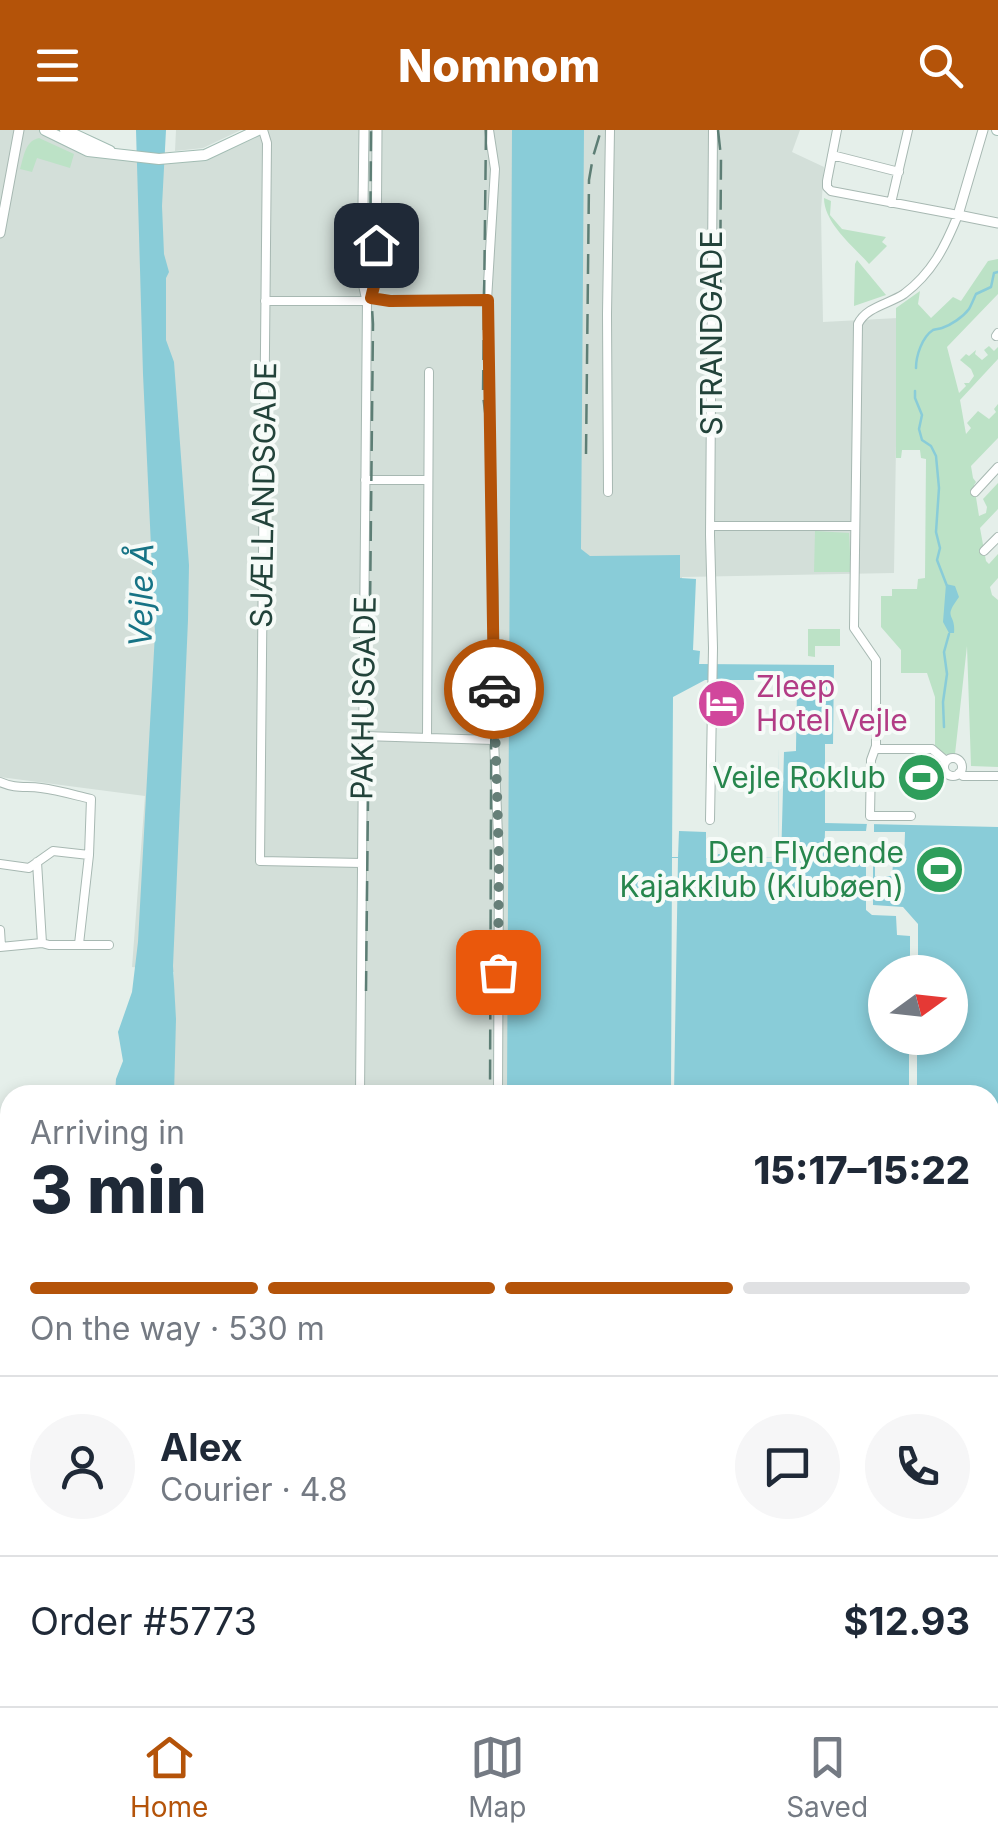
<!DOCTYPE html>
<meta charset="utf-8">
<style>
:root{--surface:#fff;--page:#f6f6f7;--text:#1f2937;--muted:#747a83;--line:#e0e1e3;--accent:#b45309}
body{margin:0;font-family:Inter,sans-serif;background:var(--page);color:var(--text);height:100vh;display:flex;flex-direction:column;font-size:38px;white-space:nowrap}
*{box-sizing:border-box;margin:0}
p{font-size:32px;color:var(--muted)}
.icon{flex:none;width:55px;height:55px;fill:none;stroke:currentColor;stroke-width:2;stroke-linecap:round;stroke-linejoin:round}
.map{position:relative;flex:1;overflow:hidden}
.side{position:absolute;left:0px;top:955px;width:1000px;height:622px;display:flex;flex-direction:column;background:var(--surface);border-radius:30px 30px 0 0;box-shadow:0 5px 15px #0003}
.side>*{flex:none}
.needle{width:65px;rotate:75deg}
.fabs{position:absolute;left:868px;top:825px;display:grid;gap:20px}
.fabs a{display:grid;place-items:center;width:100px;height:100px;border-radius:50%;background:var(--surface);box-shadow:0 5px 15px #0003;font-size:50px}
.pin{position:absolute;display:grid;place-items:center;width:85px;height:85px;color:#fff;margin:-42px;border-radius:20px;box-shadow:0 5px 15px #0006}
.courier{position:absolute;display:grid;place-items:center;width:100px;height:100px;margin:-50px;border:8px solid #b45309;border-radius:50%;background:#fff;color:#222;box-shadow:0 2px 12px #0007}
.summary em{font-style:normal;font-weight:800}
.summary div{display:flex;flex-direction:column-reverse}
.summary{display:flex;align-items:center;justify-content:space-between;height:170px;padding:0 30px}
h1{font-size:65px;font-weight:800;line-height:75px}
.bar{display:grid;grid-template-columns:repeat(4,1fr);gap:15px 10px;align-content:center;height:120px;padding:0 30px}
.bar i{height:12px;border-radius:8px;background:var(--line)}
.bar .selected{background:var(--accent)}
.bar p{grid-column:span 4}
.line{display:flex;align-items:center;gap:25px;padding:0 30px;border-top:2px solid var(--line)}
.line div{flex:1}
.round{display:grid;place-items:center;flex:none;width:105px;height:105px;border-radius:52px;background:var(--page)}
header{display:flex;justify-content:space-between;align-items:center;height:130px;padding:0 30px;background:var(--accent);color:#fff;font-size:45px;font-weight:800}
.tab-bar{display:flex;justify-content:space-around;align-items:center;height:140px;border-top:2px solid var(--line);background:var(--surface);font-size:28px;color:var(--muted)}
.tab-bar a{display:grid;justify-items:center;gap:5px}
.tab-bar .selected{color:var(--accent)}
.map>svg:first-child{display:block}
</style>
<header><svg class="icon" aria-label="menu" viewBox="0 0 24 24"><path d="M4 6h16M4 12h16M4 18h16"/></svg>Nomnom<svg class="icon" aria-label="search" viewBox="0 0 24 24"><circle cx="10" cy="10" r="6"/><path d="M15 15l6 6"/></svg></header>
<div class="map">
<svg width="998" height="1576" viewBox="0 0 998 1576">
<rect width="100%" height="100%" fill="#e5efea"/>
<!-- built -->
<path fill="#d3dfd9" d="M0 0H54L83 17 149 29 203 25 254 0H800L792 22 824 37 821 81 823 192 898 188 894 443 682 447 679 513 563 965H173L174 842 132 837 145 666 0 647Z
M176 0H241L203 18 175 21Z"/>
<!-- green -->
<path fill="#bce2c6" d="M39 8 74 24 70 38 37 28 32 42 20 39C24 26 25 11 39 8Z
M824 68 831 71 830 85 842 99 886 107 882 112 887 116 869 134C853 116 824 93 824 68Z
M998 129V164L947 217 959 263 966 256 964 253H969L974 246 971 239 960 230 966 224 969 226 976 220 975 224 982 230 988 225 984 220 989 216 994 221 998 217V229L960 270 966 304 971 298 967 293 978 281 989 289 996 282 994 279 998 274V308L971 336 973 348 976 352 974 355 979 386 986 383 987 377 983 369 998 353V379L980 398 986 431 989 434 998 424V448L990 457 992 465 998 470V637L971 636 967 516 955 624C945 625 939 625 935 615V567L927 543H901V520L881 497V466H892V459H917L918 449 925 448 926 329 921 328 920 320H902L901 328H896V178L920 161 918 174 931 188 953 167 961 171 988 131Z
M857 130 886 165 854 176 855 134Z
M815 401 849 403 851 442H814Z
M808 499H840V516H815V527L808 526Z"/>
<!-- water -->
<path fill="#89ccd8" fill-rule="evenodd" d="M136 0H166L162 76 164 124 169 142 166 148V210L174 232 189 435 188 490 173 836 176 889 174 965H115L116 949 123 931 118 902 132 862 138 812 155 503 143 244Z
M512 0H584L581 419 590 426 680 425V448L696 449 693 520 700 521 699 534 834 535 833 614H825V693L998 697V1339L990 1347V965H507ZM705 550H777L778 558H797L796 618H779L778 728C759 728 738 726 718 724L717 728H706V702L679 701 678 727H672L673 567ZM885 842H950V908H885Z
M946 454 955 456 959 467C942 490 956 482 954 503H949L943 492Z
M10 1039V1568H990V1473L998 1477V1576H0V1041Z"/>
<!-- pier -->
<path fill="#e5efea" d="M779 618H796V621L784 622 781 732H728L727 729H723V725H750V728H778Z
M867 693H874V702H905L904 734H893L892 746H875V735L889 734 873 733V775L903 777 918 794V842H910V806L897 805 896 786 872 785 866 780V734L824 733 825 701H866Z
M672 728H678L674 965H671Z
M909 908H917V965H909Z"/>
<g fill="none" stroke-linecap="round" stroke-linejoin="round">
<!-- stream -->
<path stroke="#89ccd8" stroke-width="2.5" d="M916 238C916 226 922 207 933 200 936 199 939 199 942 198 951 195 963 187 969 179 970 178 975 166 976 164L991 157 994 143 998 142
M915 261V268L922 285 919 299 922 310 931 316 936 326 939 358 936 402 940 418 937 430 947 456
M944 597 943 572 947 544 944 522 949 504"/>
<defs>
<path id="minor" d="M263 0 267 13 260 731 362 733
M489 0 495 39 487 170 494 465V610L499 729 498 965
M837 0 827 51V57L831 61 958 85C945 117 932 143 904 164 889 174 866 177 858 194L854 498 876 530V616L871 630 870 686H911
M832 25 899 42
M891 73 908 0
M371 168 390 171 487 170
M265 171H367L360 965
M996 206 998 203
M365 350H428
M608 362 607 184 610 0
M975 362 998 337
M710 396H855
M984 421 998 407
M363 606 494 610
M427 608 429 242
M875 619H932L946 631
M944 637a9 9 0 1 1 18 0a9 9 0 1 1-18 0Z
M959 643 963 646H998
M0 652C16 659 25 656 41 658 58 660 74 665 91 669L89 725 79 814
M710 690 713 518 710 405 713 0
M37 732 42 813
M0 734 29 738 53 721 89 725
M0 800 1 816
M0 817 42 813 49 815H109"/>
<path id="tertiary" d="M364 0 362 148 367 171
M983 0 958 85 998 93
M0 103 19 0
M367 171 371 168 376 148 377 0"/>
<path id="secondary" d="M45 0 88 21 159 29 205 25 258 0
M65 0 110 21
M997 0H998"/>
</defs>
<!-- minor casing -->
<use href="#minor" stroke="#a7b8b2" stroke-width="10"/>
<!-- tertiary casing -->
<use href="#tertiary" stroke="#a7b8b2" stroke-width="11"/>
<!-- secondary casing -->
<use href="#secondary" stroke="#a2bcb3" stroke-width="12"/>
<!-- minor -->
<use href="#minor" stroke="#fff" stroke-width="8"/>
<!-- tertiary -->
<use href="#tertiary" stroke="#fff" stroke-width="9"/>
<!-- secondary -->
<use href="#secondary" stroke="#fff" stroke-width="10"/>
<!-- rail -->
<path stroke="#5d7e75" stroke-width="2.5" stroke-dasharray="20 10" stroke-linecap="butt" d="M486 0 483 265 491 330 492 386 490 965
M718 0 721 27 720 168
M586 324 589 50 593 27 601 0
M366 861 373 194 370 147 371 0"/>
</g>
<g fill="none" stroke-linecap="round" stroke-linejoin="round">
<!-- done -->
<path stroke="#667f78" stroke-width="10" stroke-dasharray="0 18" d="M494 559 499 729 498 842"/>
<!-- route -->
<path stroke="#b45309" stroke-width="12" d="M376 115V148L371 168 390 171 488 170 494 559"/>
</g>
<!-- icons -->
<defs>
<symbol id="hotel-disc" viewBox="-11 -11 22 22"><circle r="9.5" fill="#d1479c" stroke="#f6fbf8"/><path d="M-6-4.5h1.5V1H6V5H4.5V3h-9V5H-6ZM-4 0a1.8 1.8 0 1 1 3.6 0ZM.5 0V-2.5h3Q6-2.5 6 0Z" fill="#fff"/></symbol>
<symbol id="stadium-disc" viewBox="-11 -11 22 22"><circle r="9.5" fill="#2e9e5b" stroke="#f6fbf8"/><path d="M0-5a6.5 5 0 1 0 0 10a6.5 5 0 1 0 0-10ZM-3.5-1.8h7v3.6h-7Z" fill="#fff"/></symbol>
</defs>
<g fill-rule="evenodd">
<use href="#hotel-disc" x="694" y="546" width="55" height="55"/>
<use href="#stadium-disc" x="894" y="620" width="55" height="55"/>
<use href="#stadium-disc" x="912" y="712" width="55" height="55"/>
</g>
<g text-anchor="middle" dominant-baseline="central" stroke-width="8" stroke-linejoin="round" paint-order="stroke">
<!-- street labels -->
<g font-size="30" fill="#22433a" stroke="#f6fbf8">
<text transform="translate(711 203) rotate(-90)">STRANDGADE</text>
<text transform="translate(263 365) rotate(-89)">SJÆLLANDSGADE</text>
<text transform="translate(363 568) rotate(-89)">PAKHUSGADE</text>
</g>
<!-- hotel labels -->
<g font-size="30" fill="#b23c85" stroke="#f6fbf8" text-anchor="start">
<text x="756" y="556">Zleep<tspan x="756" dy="34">Hotel Vejle</tspan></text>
</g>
<!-- leisure labels -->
<g font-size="30" fill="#27864d" stroke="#f6fbf8" text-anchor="end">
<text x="886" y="647">Vejle Roklub</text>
<text x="904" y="722">Den Flydende<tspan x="904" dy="34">Kajakklub (Klubøen)</tspan></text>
</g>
<!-- water labels -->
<g font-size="32" font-style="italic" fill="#167385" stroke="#f6fbf8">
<text transform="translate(141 465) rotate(-89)">Vejle Å</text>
</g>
</g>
</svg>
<div class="fabs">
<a><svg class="needle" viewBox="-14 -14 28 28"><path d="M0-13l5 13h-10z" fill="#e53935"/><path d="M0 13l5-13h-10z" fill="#747a83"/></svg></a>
</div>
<div class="pin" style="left:498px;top:842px;background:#ea580c"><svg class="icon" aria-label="bag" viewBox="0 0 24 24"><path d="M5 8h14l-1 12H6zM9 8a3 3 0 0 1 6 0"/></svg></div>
<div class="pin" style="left:376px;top:115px;background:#1f2937"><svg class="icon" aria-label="home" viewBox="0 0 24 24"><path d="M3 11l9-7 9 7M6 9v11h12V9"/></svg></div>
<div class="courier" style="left:494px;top:559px"><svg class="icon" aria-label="car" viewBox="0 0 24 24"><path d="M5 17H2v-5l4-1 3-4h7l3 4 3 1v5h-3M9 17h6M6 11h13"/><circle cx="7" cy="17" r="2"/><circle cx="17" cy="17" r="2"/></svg></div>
<section class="side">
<div class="summary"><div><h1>3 min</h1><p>Arriving in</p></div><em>15:17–15:22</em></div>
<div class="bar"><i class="selected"></i><i class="selected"></i><i class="selected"></i><i></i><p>On the way · 530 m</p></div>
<div class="line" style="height:180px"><a class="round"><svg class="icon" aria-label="person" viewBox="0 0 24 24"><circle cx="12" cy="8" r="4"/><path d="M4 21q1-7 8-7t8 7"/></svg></a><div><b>Alex</b><p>Courier · 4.8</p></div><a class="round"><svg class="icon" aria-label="chat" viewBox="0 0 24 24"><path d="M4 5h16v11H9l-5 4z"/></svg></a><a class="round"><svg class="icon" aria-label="phone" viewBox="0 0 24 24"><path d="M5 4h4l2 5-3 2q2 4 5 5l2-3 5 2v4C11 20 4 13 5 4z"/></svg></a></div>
<div class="line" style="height:130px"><div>Order #5773</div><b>$12.93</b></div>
</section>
</div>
<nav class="tab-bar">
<a class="selected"><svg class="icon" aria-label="home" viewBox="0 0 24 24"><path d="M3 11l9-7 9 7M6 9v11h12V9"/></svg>Home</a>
<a><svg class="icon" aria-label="map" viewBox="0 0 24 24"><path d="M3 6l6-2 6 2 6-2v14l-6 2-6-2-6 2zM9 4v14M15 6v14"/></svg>Map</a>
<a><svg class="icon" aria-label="saved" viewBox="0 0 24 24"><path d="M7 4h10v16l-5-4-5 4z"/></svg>Saved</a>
</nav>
